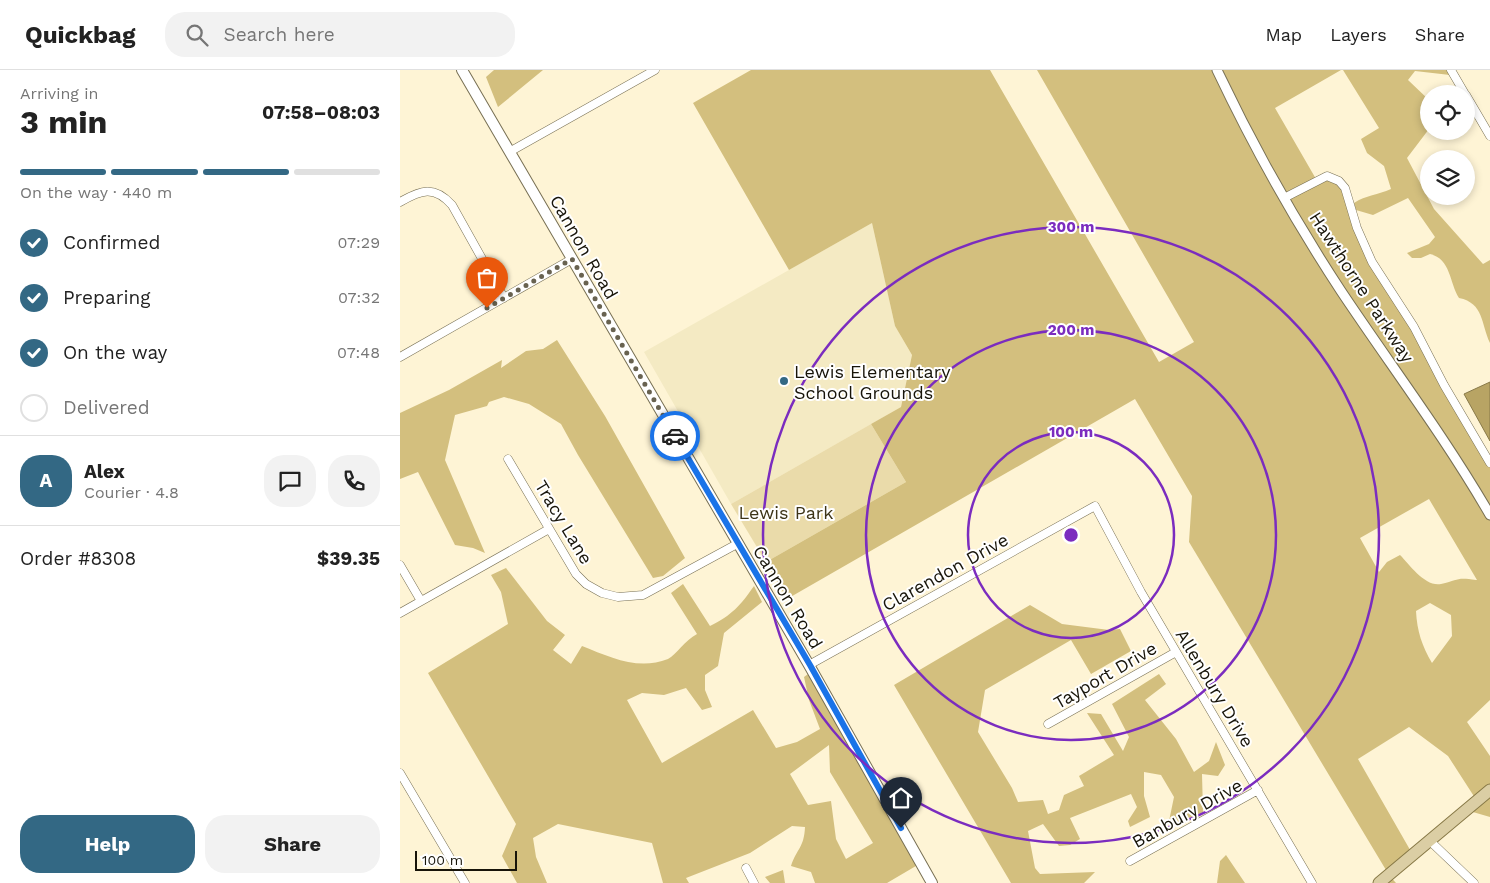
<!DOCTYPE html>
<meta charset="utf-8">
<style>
:root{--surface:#fff;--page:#f2f2f2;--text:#222;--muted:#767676;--line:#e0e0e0;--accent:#336884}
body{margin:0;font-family:"Work Sans",sans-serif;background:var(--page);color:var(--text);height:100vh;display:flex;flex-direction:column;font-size:19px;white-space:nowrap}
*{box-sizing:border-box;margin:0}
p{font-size:16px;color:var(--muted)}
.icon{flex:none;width:28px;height:28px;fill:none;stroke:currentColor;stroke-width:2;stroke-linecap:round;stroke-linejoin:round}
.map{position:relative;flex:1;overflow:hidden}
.details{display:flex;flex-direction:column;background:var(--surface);width:400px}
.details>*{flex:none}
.controls{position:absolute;left:1020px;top:15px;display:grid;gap:10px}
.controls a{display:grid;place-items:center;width:55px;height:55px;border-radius:50%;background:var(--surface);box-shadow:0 2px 8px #0003;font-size:25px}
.scale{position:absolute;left:15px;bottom:12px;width:102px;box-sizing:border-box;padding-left:5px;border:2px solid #171409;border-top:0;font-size:14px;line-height:18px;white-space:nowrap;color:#171409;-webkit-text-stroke:4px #fff;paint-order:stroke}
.pin{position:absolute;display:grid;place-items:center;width:42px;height:42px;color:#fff;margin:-51px -21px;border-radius:50% 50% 50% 0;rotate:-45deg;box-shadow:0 0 5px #0007}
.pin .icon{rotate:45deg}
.courier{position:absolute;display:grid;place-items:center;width:50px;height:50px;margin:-25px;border:4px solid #1a73e8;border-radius:50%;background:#fff;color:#222;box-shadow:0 1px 6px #0007}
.headline em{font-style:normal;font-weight:700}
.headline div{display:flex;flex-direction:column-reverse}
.headline{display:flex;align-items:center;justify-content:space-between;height:85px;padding:0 20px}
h1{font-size:32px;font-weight:700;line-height:38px}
.bar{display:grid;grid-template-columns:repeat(4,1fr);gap:8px 5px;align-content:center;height:60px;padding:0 20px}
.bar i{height:6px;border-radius:4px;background:var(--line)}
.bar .selected{background:var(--accent)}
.bar p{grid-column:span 4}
.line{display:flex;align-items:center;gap:12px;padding:0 20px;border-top:1px solid var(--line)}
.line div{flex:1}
.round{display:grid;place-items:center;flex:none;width:52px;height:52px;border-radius:20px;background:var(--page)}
ol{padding:0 20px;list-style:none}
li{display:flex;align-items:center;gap:15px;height:55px}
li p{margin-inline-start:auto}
li .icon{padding:5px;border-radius:50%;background:var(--accent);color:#fff;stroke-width:4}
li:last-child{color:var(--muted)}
li i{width:28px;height:28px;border:2px solid var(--line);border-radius:50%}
.button{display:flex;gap:10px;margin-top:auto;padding:10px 20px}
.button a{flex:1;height:58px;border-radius:20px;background:var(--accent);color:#fff;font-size:20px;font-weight:700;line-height:58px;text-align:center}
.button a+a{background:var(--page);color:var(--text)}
header{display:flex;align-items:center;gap:30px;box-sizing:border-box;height:70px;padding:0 25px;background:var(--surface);border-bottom:1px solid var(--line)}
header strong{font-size:24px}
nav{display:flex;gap:28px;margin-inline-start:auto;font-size:18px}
.search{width:350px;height:45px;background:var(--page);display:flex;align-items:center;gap:12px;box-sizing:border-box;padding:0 18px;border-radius:20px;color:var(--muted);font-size:19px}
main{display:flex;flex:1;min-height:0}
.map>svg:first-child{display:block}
</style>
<header>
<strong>Quickbag</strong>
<div class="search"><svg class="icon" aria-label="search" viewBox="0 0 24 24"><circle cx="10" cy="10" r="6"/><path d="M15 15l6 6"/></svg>Search here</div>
<nav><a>Map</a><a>Layers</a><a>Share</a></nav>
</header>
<main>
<section class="details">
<div class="headline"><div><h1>3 min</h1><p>Arriving in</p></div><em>07:58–08:03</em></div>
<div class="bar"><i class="selected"></i><i class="selected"></i><i class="selected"></i><i></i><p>On the way · 440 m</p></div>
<ol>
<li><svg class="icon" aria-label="check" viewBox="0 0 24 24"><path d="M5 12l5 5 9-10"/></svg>Confirmed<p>07:29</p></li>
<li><svg class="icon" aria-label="check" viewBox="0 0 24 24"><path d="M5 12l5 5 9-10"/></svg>Preparing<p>07:32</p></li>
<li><svg class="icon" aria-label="check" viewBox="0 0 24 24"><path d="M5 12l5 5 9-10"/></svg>On the way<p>07:48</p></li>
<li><i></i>Delivered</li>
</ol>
<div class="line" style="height:90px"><b class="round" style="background:var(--accent);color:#fff">A</b><div><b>Alex</b><p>Courier · 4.8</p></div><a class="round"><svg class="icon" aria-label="chat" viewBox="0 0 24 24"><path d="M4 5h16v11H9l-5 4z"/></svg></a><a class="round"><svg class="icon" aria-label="phone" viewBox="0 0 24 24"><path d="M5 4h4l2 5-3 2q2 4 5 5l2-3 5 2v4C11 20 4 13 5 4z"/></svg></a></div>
<div class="line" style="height:65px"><div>Order #8308</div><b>$39.35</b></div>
<div class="button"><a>Help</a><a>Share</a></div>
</section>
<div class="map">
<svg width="1090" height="813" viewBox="0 0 1090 813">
<rect width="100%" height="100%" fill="#fef4d5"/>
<!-- built -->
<path fill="#f4eac3" d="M472 153 495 256 512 285 501 337 331 434 244 282Z"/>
<!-- green -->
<path fill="#eadbaa" d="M471 354 506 412 366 492 331 434Z"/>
<!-- forest -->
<path fill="#d3bf7e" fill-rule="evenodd" d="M94 0H143L98 37 86 7Z
M351 0H590L759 292 794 272 637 0H941L875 38 916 109 922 107 939 111 963 174 1090 393V630L1067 652 1090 686V747L1066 740 1077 731 1048 686 1009 657 958 689 1013 785 989 805 996 813H979L989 805 789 472 792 426 735 329 387 529 366 492 506 412 471 354 501 337 512 285 495 256 472 153 389 200 293 33ZM1029 429 1077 510H1076C1056 507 1059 510 1041 514 1025 517 1010 495 1000 485L987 492 979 502 960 468ZM1030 533 1051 545 1052 566 1032 593C1022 576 1017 561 1016 541Z
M943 0H1047L1050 5 1015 1 1008 10 1029 30V59L1007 88 1034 139 1083 194 1090 190V273C1081 254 1084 233 1059 228 1049 212 1051 189 1030 184L1021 188H1012L1007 183 1029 174 1035 167 1008 128 973 145 956 140 954 133C966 125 978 125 991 119L984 96 967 83 961 69 979 58Z
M157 270 205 346 285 488 263 506 253 508 178 385 161 354 129 334 104 327 89 332 87 336 55 345 45 390 85 483 73 478 55 475 18 402 0 409V343L49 320 102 290 101 298 126 281 143 279Z
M106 498 147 551 165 565 153 580 171 594 182 576C210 587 238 601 268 589 276 585 285 570 297 564L271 523 283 514 310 556C332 545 340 536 354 516L362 532 324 563 318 596 305 605V620L312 637 302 640 286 618 264 625 242 623 227 630 262 693 353 640 376 678 397 672 420 659 409 630 404 607 408 604 521 793 487 813H415L411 802 391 796C397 778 404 778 405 757L392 756 350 783 286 808 289 813H263L252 773 158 754 133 768 136 787 147 813H117L102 786 116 754 28 603 108 554 101 522 91 505ZM429 675 430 702 473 773 446 789 436 769 431 731 408 735 390 704Z
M630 535 662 554 709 560 720 559 731 581 691 604 671 570 585 620 578 662 612 718 618 732 643 730 648 744 659 740 664 725 684 716 679 706 714 685 687 643 701 644 723 681 729 667 712 634 759 604 766 614 745 630 776 669 794 702 809 691 816 672 825 695 818 706 802 704 803 742 775 755 769 751 774 727 761 705 744 702V726L750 747 730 757 728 751 737 737 731 724 670 748 680 769 670 775 659 776 643 754 628 761 635 798 640 804 695 802 684 813H611L494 615Z
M826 785 845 813H817L820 791Z
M383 800 385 813H370L365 807Z"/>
<!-- water -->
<path fill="#b8a464" stroke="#887949" d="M1090 312V371L1064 324Z"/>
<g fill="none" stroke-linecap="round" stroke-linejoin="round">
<defs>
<path id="minor" d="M1051 0 1065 24
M1066 25 1090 66
M111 81 255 0
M884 128 927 106 939 111 945 118 957 158 972 192 1014 257 1044 315 1090 393
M0 132C21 120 34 115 52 135L104 228
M0 287 172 189
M108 389 176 504 186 514 202 523 218 527 243 525 337 474
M0 495 21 531
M0 543 149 459
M409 595 695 436 741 522 912 813
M648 654 776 582
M0 703 65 813
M1030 771 1074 813
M730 791 858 720
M346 798 354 813"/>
<path id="tertiary" d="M817 0C853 76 895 151 941 221 991 296 1045 367 1090 445"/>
<path id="secondary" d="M62 0 409 595 532 813"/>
<path id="primary" d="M979 813 1090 720"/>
</defs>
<!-- minor casing -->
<use href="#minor" stroke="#787054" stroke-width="9"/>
<!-- tertiary casing -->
<use href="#tertiary" stroke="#787054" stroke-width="11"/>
<!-- secondary casing -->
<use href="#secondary" stroke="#787054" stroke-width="12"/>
<!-- primary casing -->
<use href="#primary" stroke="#877846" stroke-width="13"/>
<!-- minor -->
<use href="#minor" stroke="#fff" stroke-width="8"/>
<!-- tertiary -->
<use href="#tertiary" stroke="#fff" stroke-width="9"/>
<!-- secondary -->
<use href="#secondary" stroke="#fff" stroke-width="10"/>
<!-- primary -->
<use href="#primary" stroke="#dbcea4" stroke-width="11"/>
</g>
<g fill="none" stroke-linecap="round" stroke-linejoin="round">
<!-- done -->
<path stroke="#686250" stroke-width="5" stroke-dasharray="0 9" d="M87 238 172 189 275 366"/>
<!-- route -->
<path stroke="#1a73e8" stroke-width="6" d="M275 366 410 595 501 758"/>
</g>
<!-- distance rings -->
<g fill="none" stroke="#7b2cbf" stroke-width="2.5">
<circle cx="671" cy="465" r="103"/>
<circle cx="671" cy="465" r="205"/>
<circle cx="671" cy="465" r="308"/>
</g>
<!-- markers -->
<circle fill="#336884" stroke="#fff" stroke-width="2" cx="384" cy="311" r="5"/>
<g text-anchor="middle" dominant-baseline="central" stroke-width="4" stroke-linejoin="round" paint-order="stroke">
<!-- street labels -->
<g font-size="18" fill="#171409" stroke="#fff">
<text transform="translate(184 177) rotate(60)">Cannon Road</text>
<text transform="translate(962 217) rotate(57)">Hawthorne Parkway</text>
<text transform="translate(164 452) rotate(59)">Tracy Lane</text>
<text transform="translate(545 502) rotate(-29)">Clarendon Drive</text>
<text transform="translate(388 527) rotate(59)">Cannon Road</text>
<text transform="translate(705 605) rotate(-30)">Tayport Drive</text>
<text transform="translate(815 618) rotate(59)">Allenbury Drive</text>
<text transform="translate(787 743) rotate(-29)">Banbury Drive</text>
</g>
<!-- poi labels -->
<g font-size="18" fill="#171409" stroke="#fff" text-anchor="start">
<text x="394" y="301">Lewis Elementary<tspan x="394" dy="21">School Grounds</tspan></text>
</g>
<!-- park labels -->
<g font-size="18" fill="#3d3417" stroke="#fff">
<text x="386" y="442">Lewis Park</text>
</g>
</g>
<circle cx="671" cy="465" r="8" fill="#7b2cbf" stroke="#fff" stroke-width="2.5"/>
<g font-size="15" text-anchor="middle" font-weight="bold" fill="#7b2cbf" stroke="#fff" stroke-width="4" stroke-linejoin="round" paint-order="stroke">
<text x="671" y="162">300 m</text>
<text x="671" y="265">200 m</text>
<text x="671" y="367">100 m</text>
</g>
</svg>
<div class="controls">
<a><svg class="icon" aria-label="locate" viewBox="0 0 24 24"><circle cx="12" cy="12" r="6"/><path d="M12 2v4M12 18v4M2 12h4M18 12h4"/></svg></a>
<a><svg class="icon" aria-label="layers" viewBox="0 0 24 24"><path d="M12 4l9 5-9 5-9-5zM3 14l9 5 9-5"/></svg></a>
</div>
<div class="scale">100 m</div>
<div class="pin" style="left:87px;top:238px;background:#ea580c"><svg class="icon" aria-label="bag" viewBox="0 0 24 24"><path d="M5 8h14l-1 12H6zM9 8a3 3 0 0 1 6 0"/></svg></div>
<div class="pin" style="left:501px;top:758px;background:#1f2937"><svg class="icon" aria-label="home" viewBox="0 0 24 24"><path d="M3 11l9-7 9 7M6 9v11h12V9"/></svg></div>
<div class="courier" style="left:275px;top:366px"><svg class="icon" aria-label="car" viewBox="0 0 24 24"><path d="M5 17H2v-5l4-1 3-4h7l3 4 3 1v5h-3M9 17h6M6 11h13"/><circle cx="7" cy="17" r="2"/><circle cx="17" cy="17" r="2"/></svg></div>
</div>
</main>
